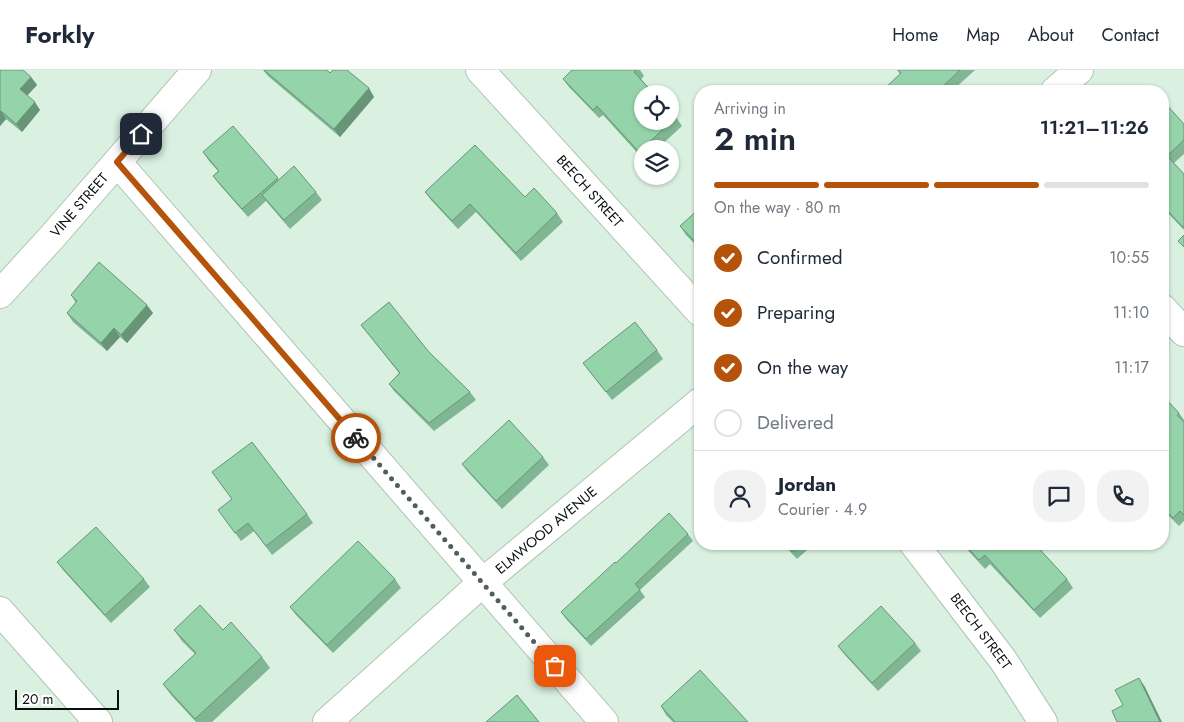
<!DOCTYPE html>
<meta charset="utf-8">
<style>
:root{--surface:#fff;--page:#f2f2f3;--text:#1f2937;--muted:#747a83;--line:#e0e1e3;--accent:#b45309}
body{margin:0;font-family:Jost,sans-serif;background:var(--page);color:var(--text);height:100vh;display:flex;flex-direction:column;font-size:19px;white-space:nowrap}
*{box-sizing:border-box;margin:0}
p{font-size:16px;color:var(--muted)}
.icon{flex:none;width:28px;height:28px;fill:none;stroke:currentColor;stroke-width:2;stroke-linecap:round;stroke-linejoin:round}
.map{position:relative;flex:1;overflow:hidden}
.panel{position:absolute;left:694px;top:15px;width:475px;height:465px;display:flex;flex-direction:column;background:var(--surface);border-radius:20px;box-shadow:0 1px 4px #0004}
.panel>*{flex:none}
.tools{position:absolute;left:634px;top:15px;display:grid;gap:10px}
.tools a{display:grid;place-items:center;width:45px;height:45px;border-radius:50%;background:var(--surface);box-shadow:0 1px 4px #0004;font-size:25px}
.scale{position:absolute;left:15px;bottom:12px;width:104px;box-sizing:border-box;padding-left:5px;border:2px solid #09110c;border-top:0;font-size:14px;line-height:18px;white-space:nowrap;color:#09110c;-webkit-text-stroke:4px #fff;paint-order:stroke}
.pin{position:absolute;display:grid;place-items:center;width:42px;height:42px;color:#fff;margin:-21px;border-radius:10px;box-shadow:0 2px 8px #0006}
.courier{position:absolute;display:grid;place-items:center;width:50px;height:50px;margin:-25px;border:4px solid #b45309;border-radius:50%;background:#fff;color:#222;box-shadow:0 1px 6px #0007}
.overview em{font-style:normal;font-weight:600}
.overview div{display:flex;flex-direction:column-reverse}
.overview{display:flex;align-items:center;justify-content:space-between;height:85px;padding:0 20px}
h1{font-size:32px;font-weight:600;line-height:38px}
.bar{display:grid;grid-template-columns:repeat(4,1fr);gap:8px 5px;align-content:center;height:60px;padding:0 20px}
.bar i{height:6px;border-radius:4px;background:var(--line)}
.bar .on{background:var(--accent)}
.bar p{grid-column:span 4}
.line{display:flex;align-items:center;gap:12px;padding:0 20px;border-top:1px solid var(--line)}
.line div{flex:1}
.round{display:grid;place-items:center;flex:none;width:52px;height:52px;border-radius:20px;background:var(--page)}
ol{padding:0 20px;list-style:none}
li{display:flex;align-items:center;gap:15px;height:55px}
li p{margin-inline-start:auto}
li .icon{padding:5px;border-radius:50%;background:var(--accent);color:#fff;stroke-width:4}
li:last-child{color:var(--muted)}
li i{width:28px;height:28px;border:2px solid var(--line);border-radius:50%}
header{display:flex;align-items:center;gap:30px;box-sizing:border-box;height:70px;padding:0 25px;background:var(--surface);border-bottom:1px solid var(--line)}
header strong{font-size:24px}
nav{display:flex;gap:28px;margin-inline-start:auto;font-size:18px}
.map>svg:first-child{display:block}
</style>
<header>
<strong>Forkly</strong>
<nav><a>Home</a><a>Map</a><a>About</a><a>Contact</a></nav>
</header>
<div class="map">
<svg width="1184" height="652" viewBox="0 0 1184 652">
<rect width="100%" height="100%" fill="#daf1e1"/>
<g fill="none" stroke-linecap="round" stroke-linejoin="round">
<defs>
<path id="minor" d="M480 0 700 242
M1055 21 1079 0
M117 92 604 652
M1162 238 1184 262
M914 474 1003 590 1043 652
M0 541 98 652
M327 652 482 513 700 332"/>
<path id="tertiary" d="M0 224 52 167 197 0"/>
</defs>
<!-- minor casing -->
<use href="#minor" stroke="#aec4b4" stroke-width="30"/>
<!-- tertiary casing -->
<use href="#tertiary" stroke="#aec4b4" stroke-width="30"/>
<!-- minor -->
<use href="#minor" stroke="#fff" stroke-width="28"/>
<!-- tertiary -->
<use href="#tertiary" stroke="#fff" stroke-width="28"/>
</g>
<!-- wall -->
<path fill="#80b693" d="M0 0 31 7 37 15 27 25 40 40 22 62 6 49 0 56Z
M263 0H327L330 3 374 27 340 67 268 6Z
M572 0H640L644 6 641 9 676 47 682 56 657 79H642V88L603 45 599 48 569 17 563 9Z
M897 0H975L952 21H882L900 4Z
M1162 33 1184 54V84L1174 93 1184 104V160L1162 137Z
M203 82 278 108 279 110 316 122 322 130 290 159 266 131 248 147 219 114 213 106 218 101 209 91Z
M425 122 525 127 557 143 563 152 521 191 476 142 458 159 431 130Z
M700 138V179L686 165 680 156Z
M71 225 153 243 127 273 120 267 107 281 73 252 67 243 76 233Z
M361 255 429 282 470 322 476 330 434 361 394 321 389 314 399 303Z
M657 280 663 289 612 330 583 293Z
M1162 325 1179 343 1184 350V451L1179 456 1162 439Z
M543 387 549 395 502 439 468 402 462 394Z
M212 402 307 444 313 453 272 485 254 461 241 471 218 440 232 429Z
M688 464 693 471 640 520 645 527 591 576 566 549 561 542 616 493Z
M783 474H814L797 489Z
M962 474H1035L1067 509 1073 518 1040 548 990 494 985 499Z
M57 492 144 509 150 517 111 553 63 500Z
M395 509 401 518 333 583 296 545 290 537Z
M174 560H223L262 587 270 598 212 652H196L171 625 163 614 195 584 182 571Z
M915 573 921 581 878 621 844 584 838 576Z
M661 636 748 652H673L666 645Z"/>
<!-- shaded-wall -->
<path fill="#689478" d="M31 7 37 15 26 27 20 19Z
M369 18 374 27 340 67 334 59Z
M35 32 40 40 22 62 16 54Z
M1 41 6 49 0 56V42Z
M147 235 153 243 127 273 121 265Z
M114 258 120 267 107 281 101 273Z
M1139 608 1145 617 1162 652H1160Z"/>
<!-- building -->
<path fill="#95d4ab" stroke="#689478" d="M0 0H23L31 7 20 19 35 32 16 54 1 41 0 42Z
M264 0H327L330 3 333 0H347L369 18 334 59Z
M572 0H636L634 2 654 24H642V51H670V41L676 47 639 82 597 36 593 40 563 9Z
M898 0H960L938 21H882L901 3Z
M1164 32 1184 54V70L1167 86 1184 104V158L1162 135V33Z
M233 56 278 108 242 139 213 106 219 101 203 82Z
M475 75 525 127 534 118 557 143 516 183 470 134 452 151 425 122Z
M294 96 316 122 284 150 262 125Z
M700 138V177L680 156Z
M1184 165V177L1178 171Z
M99 192 147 235 121 265 114 258 101 273 67 243 77 231 71 225Z
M389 232 429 282 470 322 429 353 389 314 400 303 361 255Z
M635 252 657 280 606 322 583 293Z
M1162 325 1179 343 1177 345 1184 352V445L1180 441 1173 448 1162 437Z
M509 350 543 387 496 431 462 394Z
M252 372 307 444 266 476 248 453 235 463 218 440 232 429 212 402Z
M669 443 688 464 635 514 640 520 586 569 561 542 615 492 616 493Z
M96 457 144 509 105 545 57 492Z
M358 471 395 509 327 575 290 537Z
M785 474H801L792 482Z
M964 474H1035L1067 509 1034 540 985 485 979 490Z
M200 535 223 560 231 552 262 587 195 649 163 614 196 583 174 560Z
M881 536 915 573 872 613 838 576Z
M700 600 748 652H675L661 636Z
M1139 608 1160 652H1117L1112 641 1123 635 1115 620Z
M517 625 539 652H486Z"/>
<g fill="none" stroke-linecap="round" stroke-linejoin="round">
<!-- done -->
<path stroke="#525f57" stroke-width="5" stroke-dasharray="0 9" d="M356 368 555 596"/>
<!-- route -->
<path stroke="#b45309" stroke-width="6" d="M141 64 117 92 356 368"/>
</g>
<g text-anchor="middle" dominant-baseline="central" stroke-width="4" stroke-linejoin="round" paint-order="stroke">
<!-- street labels -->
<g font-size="14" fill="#09110c" stroke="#fff">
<text transform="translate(590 121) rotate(48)">BEECH STREET</text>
<text transform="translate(79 135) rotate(-49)">VINE STREET</text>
<text transform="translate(546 460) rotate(-40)">ELMWOOD AVENUE</text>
<text transform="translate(981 561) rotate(53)">BEECH STREET</text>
</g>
</g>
</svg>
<div class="tools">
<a><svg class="icon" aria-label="locate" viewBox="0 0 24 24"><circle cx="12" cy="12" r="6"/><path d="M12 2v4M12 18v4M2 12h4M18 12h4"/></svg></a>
<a><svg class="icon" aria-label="layers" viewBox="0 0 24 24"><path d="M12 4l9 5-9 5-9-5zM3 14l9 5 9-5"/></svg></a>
</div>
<div class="scale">20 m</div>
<div class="pin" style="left:555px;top:596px;background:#ea580c"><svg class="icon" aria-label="bag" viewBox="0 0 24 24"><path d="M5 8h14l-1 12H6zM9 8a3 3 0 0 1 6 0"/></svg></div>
<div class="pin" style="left:141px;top:64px;background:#1f2937"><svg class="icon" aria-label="home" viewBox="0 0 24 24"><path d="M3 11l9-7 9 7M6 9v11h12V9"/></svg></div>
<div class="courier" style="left:356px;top:368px"><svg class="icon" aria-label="bike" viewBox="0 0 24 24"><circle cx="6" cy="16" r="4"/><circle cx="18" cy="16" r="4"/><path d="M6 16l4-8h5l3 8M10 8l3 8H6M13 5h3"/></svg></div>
<section class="panel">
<div class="overview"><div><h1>2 min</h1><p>Arriving in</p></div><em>11:21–11:26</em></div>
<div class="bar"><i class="on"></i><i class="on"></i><i class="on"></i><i></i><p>On the way · 80 m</p></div>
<ol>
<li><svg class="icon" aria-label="check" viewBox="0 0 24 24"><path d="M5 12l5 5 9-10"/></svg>Confirmed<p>10:55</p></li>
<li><svg class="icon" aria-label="check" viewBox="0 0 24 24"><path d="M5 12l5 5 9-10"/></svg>Preparing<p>11:10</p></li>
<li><svg class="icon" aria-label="check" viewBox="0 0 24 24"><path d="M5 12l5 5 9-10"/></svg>On the way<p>11:17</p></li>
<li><i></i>Delivered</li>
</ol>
<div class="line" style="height:90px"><a class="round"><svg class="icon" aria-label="person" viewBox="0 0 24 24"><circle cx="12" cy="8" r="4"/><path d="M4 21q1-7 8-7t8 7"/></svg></a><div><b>Jordan</b><p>Courier · 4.9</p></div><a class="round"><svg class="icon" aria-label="chat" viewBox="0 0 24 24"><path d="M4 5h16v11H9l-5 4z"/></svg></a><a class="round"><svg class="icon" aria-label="phone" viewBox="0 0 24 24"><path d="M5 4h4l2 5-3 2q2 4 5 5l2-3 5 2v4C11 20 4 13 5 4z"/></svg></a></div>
</section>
</div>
